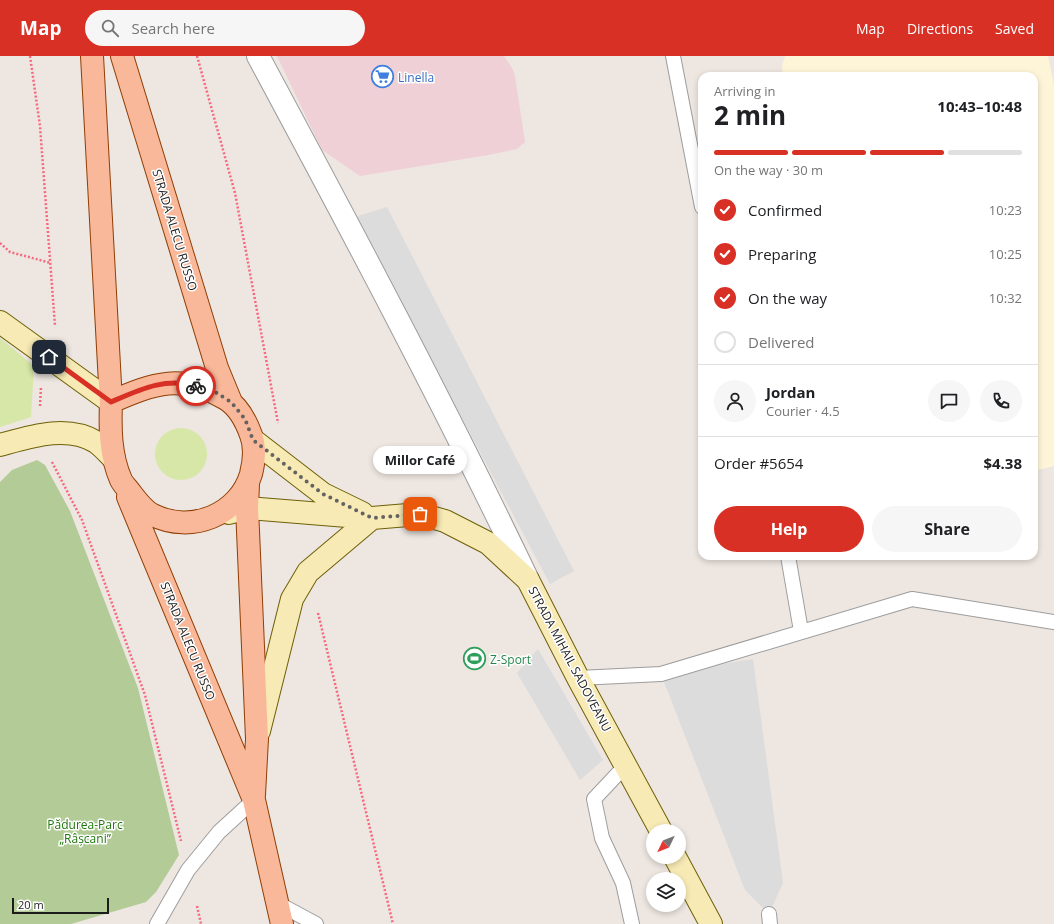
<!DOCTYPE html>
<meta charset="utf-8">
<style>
:root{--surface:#fff;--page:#f6f6f6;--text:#202124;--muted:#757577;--line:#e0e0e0;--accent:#d93025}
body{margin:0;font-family:"Open Sans",sans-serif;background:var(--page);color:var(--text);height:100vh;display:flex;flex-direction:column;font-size:15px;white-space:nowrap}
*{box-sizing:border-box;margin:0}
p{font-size:13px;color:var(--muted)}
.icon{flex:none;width:22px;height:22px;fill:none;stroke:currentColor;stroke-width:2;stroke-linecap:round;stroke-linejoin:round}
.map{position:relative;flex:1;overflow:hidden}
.sheet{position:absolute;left:698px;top:16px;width:340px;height:488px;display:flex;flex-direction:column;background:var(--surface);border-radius:12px;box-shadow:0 2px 6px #0003}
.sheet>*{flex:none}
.needle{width:26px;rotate:227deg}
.fabs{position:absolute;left:646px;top:768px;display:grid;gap:8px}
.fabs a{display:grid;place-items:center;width:40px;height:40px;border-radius:50%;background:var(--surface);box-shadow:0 2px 6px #0003;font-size:20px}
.scale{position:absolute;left:12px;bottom:10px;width:97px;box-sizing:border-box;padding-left:4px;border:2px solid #1c1c1c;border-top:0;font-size:11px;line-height:14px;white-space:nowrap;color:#1c1c1c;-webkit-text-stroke:3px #fff;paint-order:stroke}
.pin{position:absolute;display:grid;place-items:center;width:34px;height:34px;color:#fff;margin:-17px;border-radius:8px;box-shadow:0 2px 6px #0006}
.courier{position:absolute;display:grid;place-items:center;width:40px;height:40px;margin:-20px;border:3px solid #d93025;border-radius:50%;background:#fff;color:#222;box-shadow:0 1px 5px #0007}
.bubble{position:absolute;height:28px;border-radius:14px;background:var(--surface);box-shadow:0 2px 6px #0003;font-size:13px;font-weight:700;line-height:28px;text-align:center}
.headline em{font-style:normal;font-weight:700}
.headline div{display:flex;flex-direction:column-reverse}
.headline{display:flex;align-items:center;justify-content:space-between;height:68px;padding:0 16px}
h1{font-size:26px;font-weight:700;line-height:30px}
.bar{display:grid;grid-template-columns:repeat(4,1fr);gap:6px 4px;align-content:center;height:48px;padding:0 16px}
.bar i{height:5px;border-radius:3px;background:var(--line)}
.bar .selected{background:var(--accent)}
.bar p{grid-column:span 4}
.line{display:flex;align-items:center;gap:10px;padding:0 16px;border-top:1px solid var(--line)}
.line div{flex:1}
.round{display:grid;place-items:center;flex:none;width:42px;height:42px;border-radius:21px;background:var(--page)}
ol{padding:0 16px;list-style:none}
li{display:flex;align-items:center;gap:12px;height:44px}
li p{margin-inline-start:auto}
li .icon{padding:4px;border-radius:50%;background:var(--accent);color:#fff;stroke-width:4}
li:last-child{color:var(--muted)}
li i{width:22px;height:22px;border:2px solid var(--line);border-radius:50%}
.button{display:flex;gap:8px;margin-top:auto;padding:8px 16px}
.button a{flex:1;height:46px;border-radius:24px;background:var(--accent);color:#fff;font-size:16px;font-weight:700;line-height:46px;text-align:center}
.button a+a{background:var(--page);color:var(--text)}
header{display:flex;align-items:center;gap:24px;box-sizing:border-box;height:56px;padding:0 20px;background:var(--accent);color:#fff}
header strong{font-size:19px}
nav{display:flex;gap:22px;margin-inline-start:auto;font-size:14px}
.search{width:280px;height:36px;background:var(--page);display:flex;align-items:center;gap:10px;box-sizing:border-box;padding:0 14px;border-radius:22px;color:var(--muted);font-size:15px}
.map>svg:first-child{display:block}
</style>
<header>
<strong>Map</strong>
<div class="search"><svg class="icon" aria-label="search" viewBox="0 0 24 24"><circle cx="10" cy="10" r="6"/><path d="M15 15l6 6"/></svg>Search here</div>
<nav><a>Map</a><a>Directions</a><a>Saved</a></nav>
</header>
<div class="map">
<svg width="1054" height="868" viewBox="0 0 1054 868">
<rect width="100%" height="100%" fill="#ede6e1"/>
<!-- commercial -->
<path fill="#eed0d6" d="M277 0H504L512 12 515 20 525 86 517 93 488 99 360 120 322 94Z"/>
<!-- education -->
<path fill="#fef5d9" d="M785 0H1048L1054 29V410L1034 415V20H783L782 10Z"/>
<!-- grass -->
<path fill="#d6e7a7" d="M0 282 34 310 31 361 0 371Z
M155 398a26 26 0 1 1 52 0a26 26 0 1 1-52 0Z"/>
<!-- forest -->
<path fill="#b3cc97" d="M37 404 45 409 70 455 138 632 179 799 156 836 146 846 71 868H0V426L12 414Z"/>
<!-- parking -->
<path fill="#dcdcdc" d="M387 151 574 515 550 528 355 161Z
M538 593 603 704 580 724 517 617Z
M753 603 783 827 769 858 745 834 661 618Z"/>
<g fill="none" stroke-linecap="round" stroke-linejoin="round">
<defs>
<path id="service" d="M673 0 702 151
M788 500 801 575
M578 622 661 618 912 543 1054 566
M626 709 594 743 602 782 623 827 632 868
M277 847 316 868
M769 858 770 868
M157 868 188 814 219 776 254 744"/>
<path id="minor" d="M258 0C351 173 443 346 528 524"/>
<path id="secondary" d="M0 266 111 346
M253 384 323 438 362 457
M0 389C29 381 67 368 96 386 102 390 108 397 114 403
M229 457 247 452 372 462 420 458 445 465 488 487 528 524 578 622 661 775
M259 675 292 543 308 516 372 462
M675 801 711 868"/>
<path id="primary" d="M92 0 111 346C110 372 110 399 121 424 123 428 127 432 130 436 136 444 144 455 153 459 191 478 239 459 251 418 254 406 256 392 251 379 246 365 239 351 226 343 182 317 154 327 111 346
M122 0 217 312 231 346
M248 428 247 452 257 683 254 739
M128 441 254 744 282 868"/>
</defs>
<!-- service casing -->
<use href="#service" stroke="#9d9d9d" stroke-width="16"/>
<!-- minor casing -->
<use href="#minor" stroke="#9d9d9d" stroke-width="24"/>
<!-- secondary casing -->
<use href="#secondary" stroke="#6e6007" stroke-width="24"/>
<!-- primary casing -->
<use href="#primary" stroke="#903e03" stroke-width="24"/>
<!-- path -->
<path stroke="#f6697e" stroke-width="2.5" stroke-dasharray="2 2" stroke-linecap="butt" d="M30 0 40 70 55 270
M197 0 235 137 278 367
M0 187 10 196 51 207
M40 350 41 331
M52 406 82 464 145 639 181 785
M318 557 393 868
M197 850 201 868"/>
<!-- service -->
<use href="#service" stroke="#fff" stroke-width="14"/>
<!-- minor -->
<use href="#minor" stroke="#fff" stroke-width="22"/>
<!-- secondary -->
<use href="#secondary" stroke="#f7eab5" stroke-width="22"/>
<!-- primary -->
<use href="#primary" stroke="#f9b89a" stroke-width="22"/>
</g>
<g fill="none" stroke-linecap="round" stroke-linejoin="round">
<!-- done -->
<path stroke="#656361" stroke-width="4" stroke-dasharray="0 7.2" d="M196 330 212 334 231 346 245 363 253 384 323 438 372 462 420 458"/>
<!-- route -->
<path stroke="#d93025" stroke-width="5" d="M49 301 111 346C139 334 165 321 196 330"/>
</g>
<!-- icons -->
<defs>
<symbol id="supermarket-ring" viewBox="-11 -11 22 22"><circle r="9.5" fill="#fff" stroke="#3f7fe0" stroke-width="1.5"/><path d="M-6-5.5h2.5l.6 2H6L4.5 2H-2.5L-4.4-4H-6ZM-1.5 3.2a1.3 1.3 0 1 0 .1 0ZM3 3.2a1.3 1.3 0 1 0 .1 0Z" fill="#3f7fe0"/></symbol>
<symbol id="stadium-ring" viewBox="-11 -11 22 22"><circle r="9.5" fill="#fff" stroke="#2e9e5b" stroke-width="1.5"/><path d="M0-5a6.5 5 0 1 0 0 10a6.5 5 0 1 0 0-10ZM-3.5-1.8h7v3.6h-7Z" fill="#2e9e5b"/></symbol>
</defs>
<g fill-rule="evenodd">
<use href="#supermarket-ring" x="370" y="8" width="25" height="25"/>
<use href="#stadium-ring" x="462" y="590" width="25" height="25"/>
</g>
<g text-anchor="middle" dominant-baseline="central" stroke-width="3" stroke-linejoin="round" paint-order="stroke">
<!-- shop labels -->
<g font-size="12" fill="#366cbe" stroke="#fff" text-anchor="start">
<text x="398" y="21">Linella</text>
</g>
<!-- street labels -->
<g font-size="12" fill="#1c1c1c" stroke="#fff">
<text transform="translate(175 174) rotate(73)">STRADA ALECU RUSSO</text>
<text transform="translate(188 585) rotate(68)">STRADA ALECU RUSSO</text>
<text transform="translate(570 603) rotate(62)">STRADA MIHAIL SADOVEANU</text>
</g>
<!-- leisure labels -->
<g font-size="12" fill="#27864d" stroke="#fff" text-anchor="start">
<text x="490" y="603">Z-Sport</text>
</g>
<!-- park labels -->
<g font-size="12" fill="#1f760d" stroke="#fff">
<text x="85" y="768">Pădurea-Parc<tspan x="85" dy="14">„Râșcani”</tspan></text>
</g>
</g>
</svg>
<div class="fabs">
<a><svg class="needle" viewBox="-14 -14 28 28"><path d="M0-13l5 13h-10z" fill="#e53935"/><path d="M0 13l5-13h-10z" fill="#757577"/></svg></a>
<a><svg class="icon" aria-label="layers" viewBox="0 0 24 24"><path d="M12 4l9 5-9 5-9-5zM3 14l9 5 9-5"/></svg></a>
</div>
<div class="scale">20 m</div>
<div class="pin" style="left:420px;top:458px;background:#ea580c"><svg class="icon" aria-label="bag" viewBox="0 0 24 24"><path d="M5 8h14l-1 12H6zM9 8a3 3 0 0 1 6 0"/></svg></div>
<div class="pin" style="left:49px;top:301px;background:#1f2937"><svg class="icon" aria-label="home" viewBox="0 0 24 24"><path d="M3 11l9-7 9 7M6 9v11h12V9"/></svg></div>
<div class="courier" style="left:196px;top:330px"><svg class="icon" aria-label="bike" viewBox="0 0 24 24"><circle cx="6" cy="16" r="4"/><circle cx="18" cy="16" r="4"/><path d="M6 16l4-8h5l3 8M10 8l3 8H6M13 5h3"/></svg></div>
<div class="bubble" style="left:373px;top:390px;width:94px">Millor Café</div>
<section class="sheet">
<div class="headline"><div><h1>2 min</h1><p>Arriving in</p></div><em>10:43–10:48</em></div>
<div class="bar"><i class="selected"></i><i class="selected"></i><i class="selected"></i><i></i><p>On the way · 30 m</p></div>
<ol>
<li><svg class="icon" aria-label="check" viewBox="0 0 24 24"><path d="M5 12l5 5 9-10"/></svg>Confirmed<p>10:23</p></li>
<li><svg class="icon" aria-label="check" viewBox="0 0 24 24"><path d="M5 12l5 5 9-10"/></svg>Preparing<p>10:25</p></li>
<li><svg class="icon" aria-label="check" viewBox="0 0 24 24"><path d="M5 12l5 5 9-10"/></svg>On the way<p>10:32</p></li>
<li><i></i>Delivered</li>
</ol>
<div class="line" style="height:72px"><a class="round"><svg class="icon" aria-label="person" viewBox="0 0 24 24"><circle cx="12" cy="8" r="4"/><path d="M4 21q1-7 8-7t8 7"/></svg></a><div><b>Jordan</b><p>Courier · 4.5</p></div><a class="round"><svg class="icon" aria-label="chat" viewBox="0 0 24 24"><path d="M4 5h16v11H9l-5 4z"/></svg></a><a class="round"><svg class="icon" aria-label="phone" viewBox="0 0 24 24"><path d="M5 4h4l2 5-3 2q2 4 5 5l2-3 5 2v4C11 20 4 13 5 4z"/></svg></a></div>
<div class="line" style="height:52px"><div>Order #5654</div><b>$4.38</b></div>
<div class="button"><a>Help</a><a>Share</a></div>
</section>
</div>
